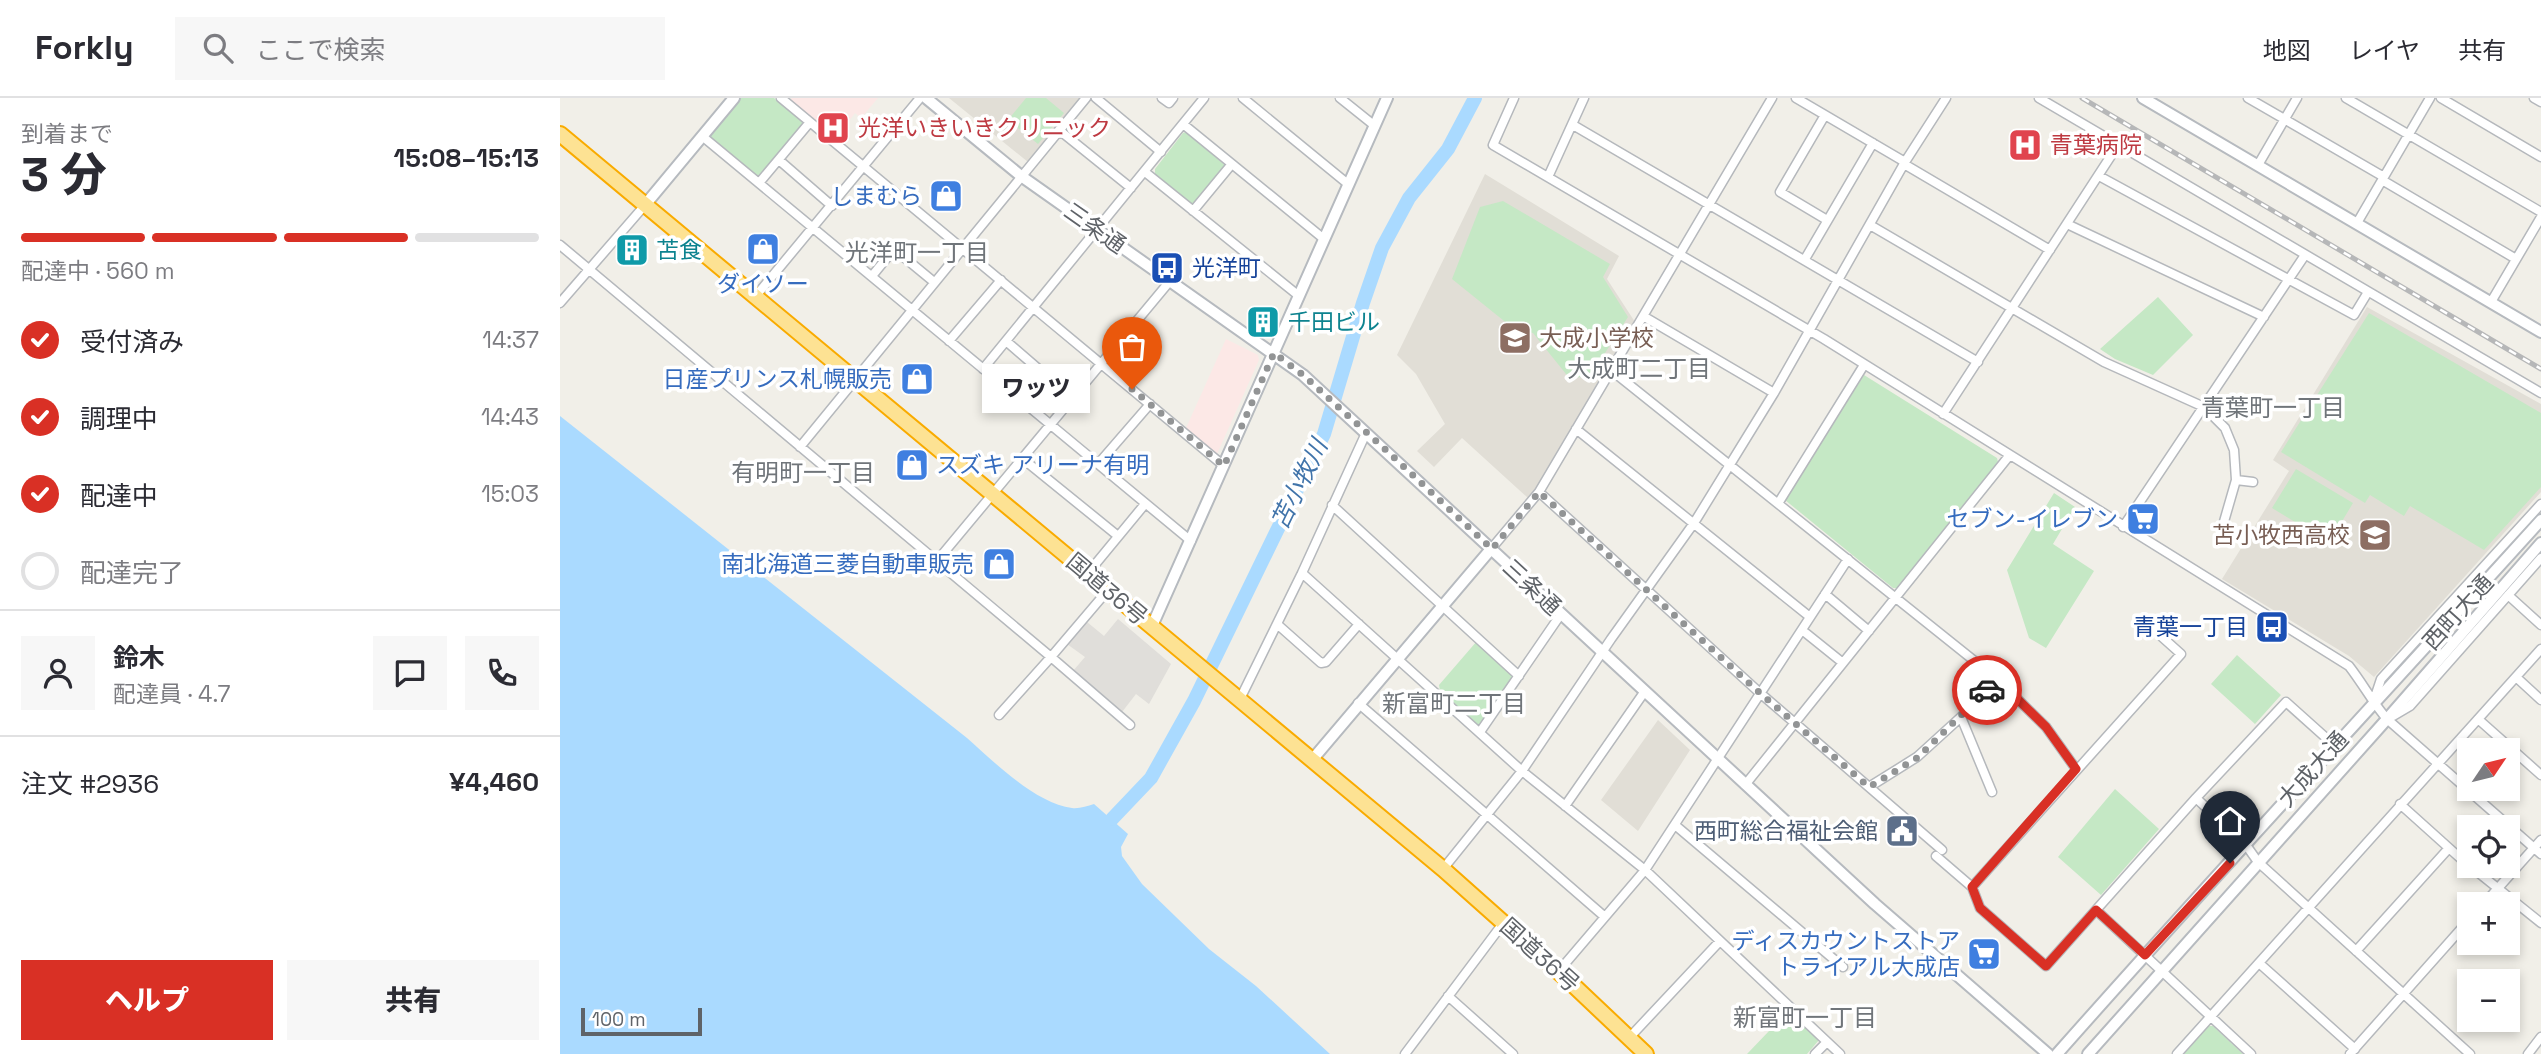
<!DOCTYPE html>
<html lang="ja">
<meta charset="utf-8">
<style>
:root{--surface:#fff;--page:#f7f7f7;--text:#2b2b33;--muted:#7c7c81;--line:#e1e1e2;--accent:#d93025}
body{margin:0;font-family:"Space Grotesk","Noto Sans JP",sans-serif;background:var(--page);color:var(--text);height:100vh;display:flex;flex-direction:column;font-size:26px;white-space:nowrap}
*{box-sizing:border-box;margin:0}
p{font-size:23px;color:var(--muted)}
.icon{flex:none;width:38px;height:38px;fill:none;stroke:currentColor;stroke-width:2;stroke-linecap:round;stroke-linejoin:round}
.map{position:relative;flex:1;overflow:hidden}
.panel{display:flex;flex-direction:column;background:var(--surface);width:560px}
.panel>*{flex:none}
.needle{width:46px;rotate:55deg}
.tools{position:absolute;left:1897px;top:640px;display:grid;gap:14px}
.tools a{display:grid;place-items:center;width:63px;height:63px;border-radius:0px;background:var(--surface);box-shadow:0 4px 10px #0003;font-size:35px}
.scale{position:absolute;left:21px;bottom:18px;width:121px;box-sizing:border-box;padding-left:7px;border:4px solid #5f6368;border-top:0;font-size:19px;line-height:24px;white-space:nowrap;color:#5f6368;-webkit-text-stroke:5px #fff;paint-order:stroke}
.pin{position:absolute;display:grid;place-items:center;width:60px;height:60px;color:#fff;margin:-72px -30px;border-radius:50% 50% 50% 0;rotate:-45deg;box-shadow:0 0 7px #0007}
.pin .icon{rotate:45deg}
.courier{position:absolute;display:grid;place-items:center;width:70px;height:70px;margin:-35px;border:5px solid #d93025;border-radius:50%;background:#fff;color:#222;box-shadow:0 2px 9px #0007}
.bubble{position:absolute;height:49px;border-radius:0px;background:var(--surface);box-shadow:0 4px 10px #0003;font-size:23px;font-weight:800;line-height:49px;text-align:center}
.head em{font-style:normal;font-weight:800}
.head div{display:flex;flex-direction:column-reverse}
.head{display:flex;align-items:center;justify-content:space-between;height:119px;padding:0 21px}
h1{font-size:46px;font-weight:800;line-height:52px}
.bar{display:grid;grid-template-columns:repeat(4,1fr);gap:10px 7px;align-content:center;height:84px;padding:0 21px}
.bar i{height:9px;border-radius:5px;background:var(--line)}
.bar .on{background:var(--accent)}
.bar p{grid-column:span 4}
.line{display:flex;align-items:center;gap:18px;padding:0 21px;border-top:2px solid var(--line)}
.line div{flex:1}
.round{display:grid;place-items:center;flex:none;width:74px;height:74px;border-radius:0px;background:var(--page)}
ol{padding:0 21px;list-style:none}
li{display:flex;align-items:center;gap:21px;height:77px}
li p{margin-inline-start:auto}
li .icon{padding:7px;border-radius:50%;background:var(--accent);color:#fff;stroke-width:4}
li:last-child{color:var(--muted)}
li i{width:38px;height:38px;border:4px solid var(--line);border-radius:50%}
.button{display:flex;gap:14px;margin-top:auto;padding:14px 21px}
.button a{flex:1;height:80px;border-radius:0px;background:var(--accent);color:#fff;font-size:28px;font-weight:800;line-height:80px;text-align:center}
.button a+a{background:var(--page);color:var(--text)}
header{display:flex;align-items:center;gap:42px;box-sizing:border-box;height:98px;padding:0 35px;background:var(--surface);border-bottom:2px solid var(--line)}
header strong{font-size:33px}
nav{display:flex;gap:38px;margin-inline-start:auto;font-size:24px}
.search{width:490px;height:63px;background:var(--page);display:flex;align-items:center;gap:18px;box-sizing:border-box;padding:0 24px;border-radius:0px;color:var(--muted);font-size:26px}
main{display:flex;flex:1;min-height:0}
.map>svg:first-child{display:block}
</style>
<header>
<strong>Forkly</strong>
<div class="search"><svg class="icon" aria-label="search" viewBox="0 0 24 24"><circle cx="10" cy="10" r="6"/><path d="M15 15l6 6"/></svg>ここで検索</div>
<nav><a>地図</a><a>レイヤ</a><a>共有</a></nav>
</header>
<main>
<section class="panel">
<div class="head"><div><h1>3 分</h1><p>到着まで</p></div><em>15:08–15:13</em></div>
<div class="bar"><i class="on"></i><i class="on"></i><i class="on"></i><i></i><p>配達中 · 560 m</p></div>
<ol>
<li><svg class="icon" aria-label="check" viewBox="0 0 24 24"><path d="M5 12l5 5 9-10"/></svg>受付済み<p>14:37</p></li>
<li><svg class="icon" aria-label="check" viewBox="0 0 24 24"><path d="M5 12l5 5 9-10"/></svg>調理中<p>14:43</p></li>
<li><svg class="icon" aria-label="check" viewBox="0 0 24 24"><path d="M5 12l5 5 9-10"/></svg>配達中<p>15:03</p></li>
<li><i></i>配達完了</li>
</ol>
<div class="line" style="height:126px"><a class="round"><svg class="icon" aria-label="person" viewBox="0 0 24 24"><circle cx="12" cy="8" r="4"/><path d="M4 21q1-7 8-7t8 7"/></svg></a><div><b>鈴木</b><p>配達員 · 4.7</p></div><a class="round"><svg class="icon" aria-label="chat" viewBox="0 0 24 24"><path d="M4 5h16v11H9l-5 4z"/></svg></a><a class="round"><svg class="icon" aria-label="phone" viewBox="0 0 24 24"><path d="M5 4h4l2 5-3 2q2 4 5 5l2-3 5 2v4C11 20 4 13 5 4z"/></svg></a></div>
<div class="line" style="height:91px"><div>注文 #2936</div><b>¥4,460</b></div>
<div class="button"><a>ヘルプ</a><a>共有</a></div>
</section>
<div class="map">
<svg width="1981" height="956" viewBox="0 0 1981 956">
<rect width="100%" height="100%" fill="#f1efe8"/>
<!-- industrial -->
<path fill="#e0deda" d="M558 521 611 566 589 606 576 596 562 614 513 573 525 559 507 546 527 524 544 538Z"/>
<!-- education -->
<path fill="#e1ded6" d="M389 0H520L468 64Z
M925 76 1059 158 1047 181 1075 224 976 392 968 400 902 340 874 369 857 353 885 326 856 276 837 257Z
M1807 209 1981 306V394L1814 579 1789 558 1662 481 1729 373 1713 362Z
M1098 622 1130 652 1078 733 1041 702Z"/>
<!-- medical -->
<path fill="#fce8e6" d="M232 0H318L301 20 295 15 276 40 230 2Z
M666 241 698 257 699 262 657 356 626 330Z"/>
<!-- green -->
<path fill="#c5e8c5" d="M181 0H214L242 23 243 27 202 78H197L151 39V35Z
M466 0H486L504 15 478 46 448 22Z
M626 34 666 68 633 108 595 77V71L623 35Z
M943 103 1050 166 1043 179 1068 219 1031 277 1010 281 973 235 954 231 892 181 920 109Z
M1598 199 1633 237 1593 277 1555 261 1540 251Z
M1809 215 1981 315V389L1924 452 1850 408 1844 418 1810 397 1805 405 1721 354Z
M1304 277 1437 360 1438 364 1338 490H1333L1225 402Z
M1736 371 1793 405 1769 445 1712 410Z
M1494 395 1515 409 1493 446 1534 473 1486 550 1469 540 1447 472Z
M917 543 952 576 953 579 921 626 917 627 880 593 879 587Z
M1677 557 1721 597 1695 626 1651 586Z
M1555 691 1599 731 1541 797 1498 759Z
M1228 913 1259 942 1247 956H1187Z
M1647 928H1653L1683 956H1624Z"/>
<!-- water -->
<path fill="#aadaff" d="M0 318 407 640C433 663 476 706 512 710 519 711 527 708 534 706L568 736 561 749 562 758 582 786 649 851 696 888 770 956H0Z"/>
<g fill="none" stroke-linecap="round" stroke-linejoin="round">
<!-- river -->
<path stroke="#aadaff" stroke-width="14" d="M552 721 591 680 634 603 764 336 803 205 822 150 849 100 888 51 915 0"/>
<defs>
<path id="street" d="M221 0 664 368
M536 0 601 54
M602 0 609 5 613 0
M683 0 788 86
M780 0 815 28
M954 0 933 47 1264 241 1789 568C1803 586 1813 605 1827 621L1981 756
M1236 0 1345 64
M1479 0 1981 295
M1688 0 1824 79
M1786 0 1981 114
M1881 0 1981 59
M1974 0 1981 4
M1265 17 1220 94 1267 122
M623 26 764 141
M1013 27 1418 264
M499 32 571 90
M142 38 631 443
M219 62 272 108
M1344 66 1490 152
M1698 67 1737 0
M585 74 739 198
M1539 78 1794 217 1808 194
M988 79 1024 0
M1822 82 1956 161
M199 85 250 24
M633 113 671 67
M1797 125 1870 0
M1507 126 1704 219
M1310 127 1544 264 1644 309 1665 330 1674 352 1676 382 1663 427
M0 147 491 559 548 492
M1245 161 1313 45
M312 178 334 151 374 184
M195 199 360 0
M1931 204 1981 119
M0 205 85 107
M1083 218 1214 295
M389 243 441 182
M446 243 512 300
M423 271 644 0
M1051 272 1437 581 1486 629 1516 671
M1383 316 1558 47
M1016 331 1250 519
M240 349 526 0
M463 361 558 438
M538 366 590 306
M1676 382 1693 384
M979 394 1200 595 1382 752
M1219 404 1304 267
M772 407 959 578
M1563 429 1745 157
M931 451 979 394 1212 0
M376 464 610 183
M528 475 585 406
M742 475 962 673 1085 772 1280 956
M1265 496 1309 533
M1948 497 1981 527
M717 526 761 565 766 564 799 526
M1242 532 1283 565
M1956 579 1981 602
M680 601 742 475 806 335
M1814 602 1821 581 1981 406
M798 605 1045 819
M439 617 491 559 570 627
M1833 618 1850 608 1981 460
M1401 619 1432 694
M1918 621 1981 677
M920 634 1001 516
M1185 687 1449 358
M1309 689 1357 659 1401 619 1437 581
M1636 700 1686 747 1698 764 1910 956
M1840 706 1909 768
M1005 708 1085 593
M1115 727 1283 869
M1376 758 1412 789 1621 556 1583 522
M1910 768 1981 825
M883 771 962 673 1051 541 1134 425 1214 295 1345 64 1386 0
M1412 789 1420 810 1486 868 1636 700 1726 604 1774 647
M1923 807 1981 742
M1536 812 1691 956
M1796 853 1889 750
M1699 865 1795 951
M998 874 1085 772 1288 461
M888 898 953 956
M1069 940 1160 843
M845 956 944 824
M1255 956 1267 944
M1617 956 1981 551
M1790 956 1909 822
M1968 956 1981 939"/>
<path id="secondary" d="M366 0 461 78 743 277 1315 806 1488 956
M1583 0 1981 234
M85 107 174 0
M592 528 827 0
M752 662 931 451
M1497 956C1656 776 1820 600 1981 422
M1528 956 1827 621 1981 445"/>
<path id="highway" d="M0 36 883 771 1011 885 1086 956"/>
</defs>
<!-- street casing -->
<use href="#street" stroke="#b5b8bc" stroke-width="11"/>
<!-- secondary casing -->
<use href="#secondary" stroke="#b6babf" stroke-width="14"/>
<!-- highway casing -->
<use href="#highway" stroke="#f9ab00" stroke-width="18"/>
<!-- street -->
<use href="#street" stroke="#fff" stroke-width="8"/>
<!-- secondary -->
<use href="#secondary" stroke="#fff" stroke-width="10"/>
<!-- highway -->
<use href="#highway" stroke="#fde293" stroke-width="14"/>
<defs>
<path id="rail" d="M1522 0 1981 271"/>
</defs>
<!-- rail casing -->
<use href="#rail" stroke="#b6b7b8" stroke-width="5"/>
<!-- rail -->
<use href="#rail" stroke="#fff" stroke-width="2.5" stroke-dasharray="8" stroke-linecap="butt"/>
</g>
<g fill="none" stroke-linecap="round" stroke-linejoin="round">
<!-- done -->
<path stroke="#929495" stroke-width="7" stroke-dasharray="0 12.6" d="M572 291 664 368 714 255 743 277 826 352 932 451 979 394 1200 595 1309 689 1357 660 1427 592"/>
<!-- route -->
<path stroke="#d93025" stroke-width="9" d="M1427 592 1437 581 1486 629 1516 671 1412 789 1420 810 1486 868 1536 812 1585 857 1670 765"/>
</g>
<!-- icons -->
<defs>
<symbol id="hospital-square" viewBox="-11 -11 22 22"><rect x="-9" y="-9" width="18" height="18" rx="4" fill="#e0444e" stroke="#fff"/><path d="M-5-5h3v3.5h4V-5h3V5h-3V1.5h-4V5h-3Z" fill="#fff"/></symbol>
<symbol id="shop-square" viewBox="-11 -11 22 22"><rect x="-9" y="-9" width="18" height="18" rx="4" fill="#3f7fe0" stroke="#fff"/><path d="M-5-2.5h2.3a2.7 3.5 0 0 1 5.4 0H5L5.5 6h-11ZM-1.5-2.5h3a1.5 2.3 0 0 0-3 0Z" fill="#fff"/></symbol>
<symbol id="building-square" viewBox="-11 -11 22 22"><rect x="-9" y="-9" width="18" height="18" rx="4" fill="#0f9aa8" stroke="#fff"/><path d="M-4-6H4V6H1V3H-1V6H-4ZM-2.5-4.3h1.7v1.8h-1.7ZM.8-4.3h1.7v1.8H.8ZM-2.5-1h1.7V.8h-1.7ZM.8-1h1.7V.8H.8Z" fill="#fff"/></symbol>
<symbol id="bus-square" viewBox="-11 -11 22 22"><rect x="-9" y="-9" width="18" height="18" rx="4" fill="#1a4fb4" stroke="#fff"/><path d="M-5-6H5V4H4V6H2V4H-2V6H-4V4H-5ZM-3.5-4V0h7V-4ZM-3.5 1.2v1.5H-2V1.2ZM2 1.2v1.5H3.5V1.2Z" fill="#fff"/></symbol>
<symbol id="school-square" viewBox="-11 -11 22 22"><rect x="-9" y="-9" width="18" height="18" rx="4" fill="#8d6e63" stroke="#fff"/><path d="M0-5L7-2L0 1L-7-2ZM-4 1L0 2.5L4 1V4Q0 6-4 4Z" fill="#fff"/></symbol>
<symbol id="supermarket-square" viewBox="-11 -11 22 22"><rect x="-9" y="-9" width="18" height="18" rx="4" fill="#3f7fe0" stroke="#fff"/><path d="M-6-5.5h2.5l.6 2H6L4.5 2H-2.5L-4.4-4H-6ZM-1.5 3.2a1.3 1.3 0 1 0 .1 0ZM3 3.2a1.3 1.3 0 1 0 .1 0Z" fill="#fff"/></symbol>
<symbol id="civic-square" viewBox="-11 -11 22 22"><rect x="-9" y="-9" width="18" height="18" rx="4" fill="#5c6f8a" stroke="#fff"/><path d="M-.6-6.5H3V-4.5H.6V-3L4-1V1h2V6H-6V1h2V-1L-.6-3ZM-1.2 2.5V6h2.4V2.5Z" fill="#fff"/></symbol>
</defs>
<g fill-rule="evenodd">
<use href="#hospital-square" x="254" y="11" width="38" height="38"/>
<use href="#hospital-square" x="1446" y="28" width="38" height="38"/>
<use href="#shop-square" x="367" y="79" width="38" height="38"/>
<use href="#shop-square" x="184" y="132" width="38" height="38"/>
<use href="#building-square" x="53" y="133" width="38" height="38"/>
<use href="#bus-square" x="588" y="151" width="38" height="38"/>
<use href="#building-square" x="684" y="205" width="38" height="38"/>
<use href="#school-square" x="936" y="221" width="38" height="38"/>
<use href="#shop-square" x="338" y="262" width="38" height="38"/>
<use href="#shop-square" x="333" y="348" width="38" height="38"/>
<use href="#supermarket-square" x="1564" y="402" width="38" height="38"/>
<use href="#school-square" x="1796" y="418" width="38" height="38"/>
<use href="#shop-square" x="420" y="447" width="38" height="38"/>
<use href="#bus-square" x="1693" y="510" width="38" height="38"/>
<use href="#civic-square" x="1323" y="714" width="38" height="38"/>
<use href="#supermarket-square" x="1405" y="837" width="38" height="38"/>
</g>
<g text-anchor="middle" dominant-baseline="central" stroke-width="7" stroke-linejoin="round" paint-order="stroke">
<!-- health labels -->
<g font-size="23" fill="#be3a42" stroke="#fff" text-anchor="start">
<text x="298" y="30">光洋いきいきクリニック</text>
<text x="1490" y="47">青葉病院</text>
</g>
<!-- shop labels -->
<g font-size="23" fill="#366cbe" stroke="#fff" text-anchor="end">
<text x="362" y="98">しまむら</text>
<text x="203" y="186" text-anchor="middle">ダイソー</text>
<text x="332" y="281">日産プリンス札幌販売</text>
<text x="376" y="367" text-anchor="start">スズキ アリーナ有明</text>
<text x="1558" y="421">セブン-イレブン</text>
<text x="414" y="466">南北海道三菱自動車販売</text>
<text x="1400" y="843">ディスカウントストア<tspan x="1400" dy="26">トライアル大成店</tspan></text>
</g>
<!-- street labels -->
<g font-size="23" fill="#5f6368" stroke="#fff">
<text transform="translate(535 130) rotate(35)">三条通</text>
<text transform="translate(972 489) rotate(43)">三条通</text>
<text transform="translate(547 491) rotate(40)">国道36号</text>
<text transform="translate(1898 514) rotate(-48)">西町大通</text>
<text transform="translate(1753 671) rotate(-48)">大成大通</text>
<text transform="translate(980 857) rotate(42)">国道36号</text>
</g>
<!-- culture labels -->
<g font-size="23" fill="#0d838f" stroke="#fff" text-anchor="start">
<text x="96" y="152">苫食</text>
<text x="728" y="224">千田ビル</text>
</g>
<!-- transit labels -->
<g font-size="23" fill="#164399" stroke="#fff" text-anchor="start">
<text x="632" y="170">光洋町</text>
<text x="1688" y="529" text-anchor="end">青葉一丁目</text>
</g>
<!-- education labels -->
<g font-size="23" fill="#785e54" stroke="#fff" text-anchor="start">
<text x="979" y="240">大成小学校</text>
<text x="1790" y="437" text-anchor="end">苫小牧西高校</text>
</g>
<!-- service labels -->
<g font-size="23" fill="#4e5e75" stroke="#fff" text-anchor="end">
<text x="1318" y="733">西町総合福祉会館</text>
</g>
<!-- neighbourhood labels -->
<g font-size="24" fill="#70757a" stroke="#fff">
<text x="357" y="154">光洋町一丁目</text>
<text x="1079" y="270">大成町二丁目</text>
<text x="1713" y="309">青葉町一丁目</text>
<text x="243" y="374">有明町一丁目</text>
<text x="894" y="605">新富町二丁目</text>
<text x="1245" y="919">新富町一丁目</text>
</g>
<!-- water labels -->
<g font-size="24" font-style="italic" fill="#4174aa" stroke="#fff">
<text transform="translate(739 386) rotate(-64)">苫小牧川</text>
</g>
</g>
</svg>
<div class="tools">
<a><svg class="needle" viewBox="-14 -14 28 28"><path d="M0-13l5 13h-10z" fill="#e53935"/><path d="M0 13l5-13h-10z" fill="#7c7c81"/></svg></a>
<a><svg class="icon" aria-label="locate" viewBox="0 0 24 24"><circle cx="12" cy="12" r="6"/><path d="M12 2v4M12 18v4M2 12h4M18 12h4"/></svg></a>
<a>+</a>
<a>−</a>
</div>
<div class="scale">100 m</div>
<div class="pin" style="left:572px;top:291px;background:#ea580c"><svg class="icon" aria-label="bag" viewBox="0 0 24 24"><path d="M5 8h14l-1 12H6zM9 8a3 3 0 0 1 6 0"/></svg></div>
<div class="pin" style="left:1670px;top:765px;background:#1f2937"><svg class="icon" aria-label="home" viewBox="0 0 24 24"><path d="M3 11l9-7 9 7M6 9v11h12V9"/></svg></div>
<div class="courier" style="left:1427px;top:592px"><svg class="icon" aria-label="car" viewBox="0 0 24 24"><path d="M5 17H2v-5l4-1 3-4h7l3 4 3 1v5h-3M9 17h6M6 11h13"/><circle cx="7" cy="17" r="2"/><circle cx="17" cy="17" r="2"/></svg></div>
<div class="bubble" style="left:422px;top:266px;width:108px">ワッツ</div>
</div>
</main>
